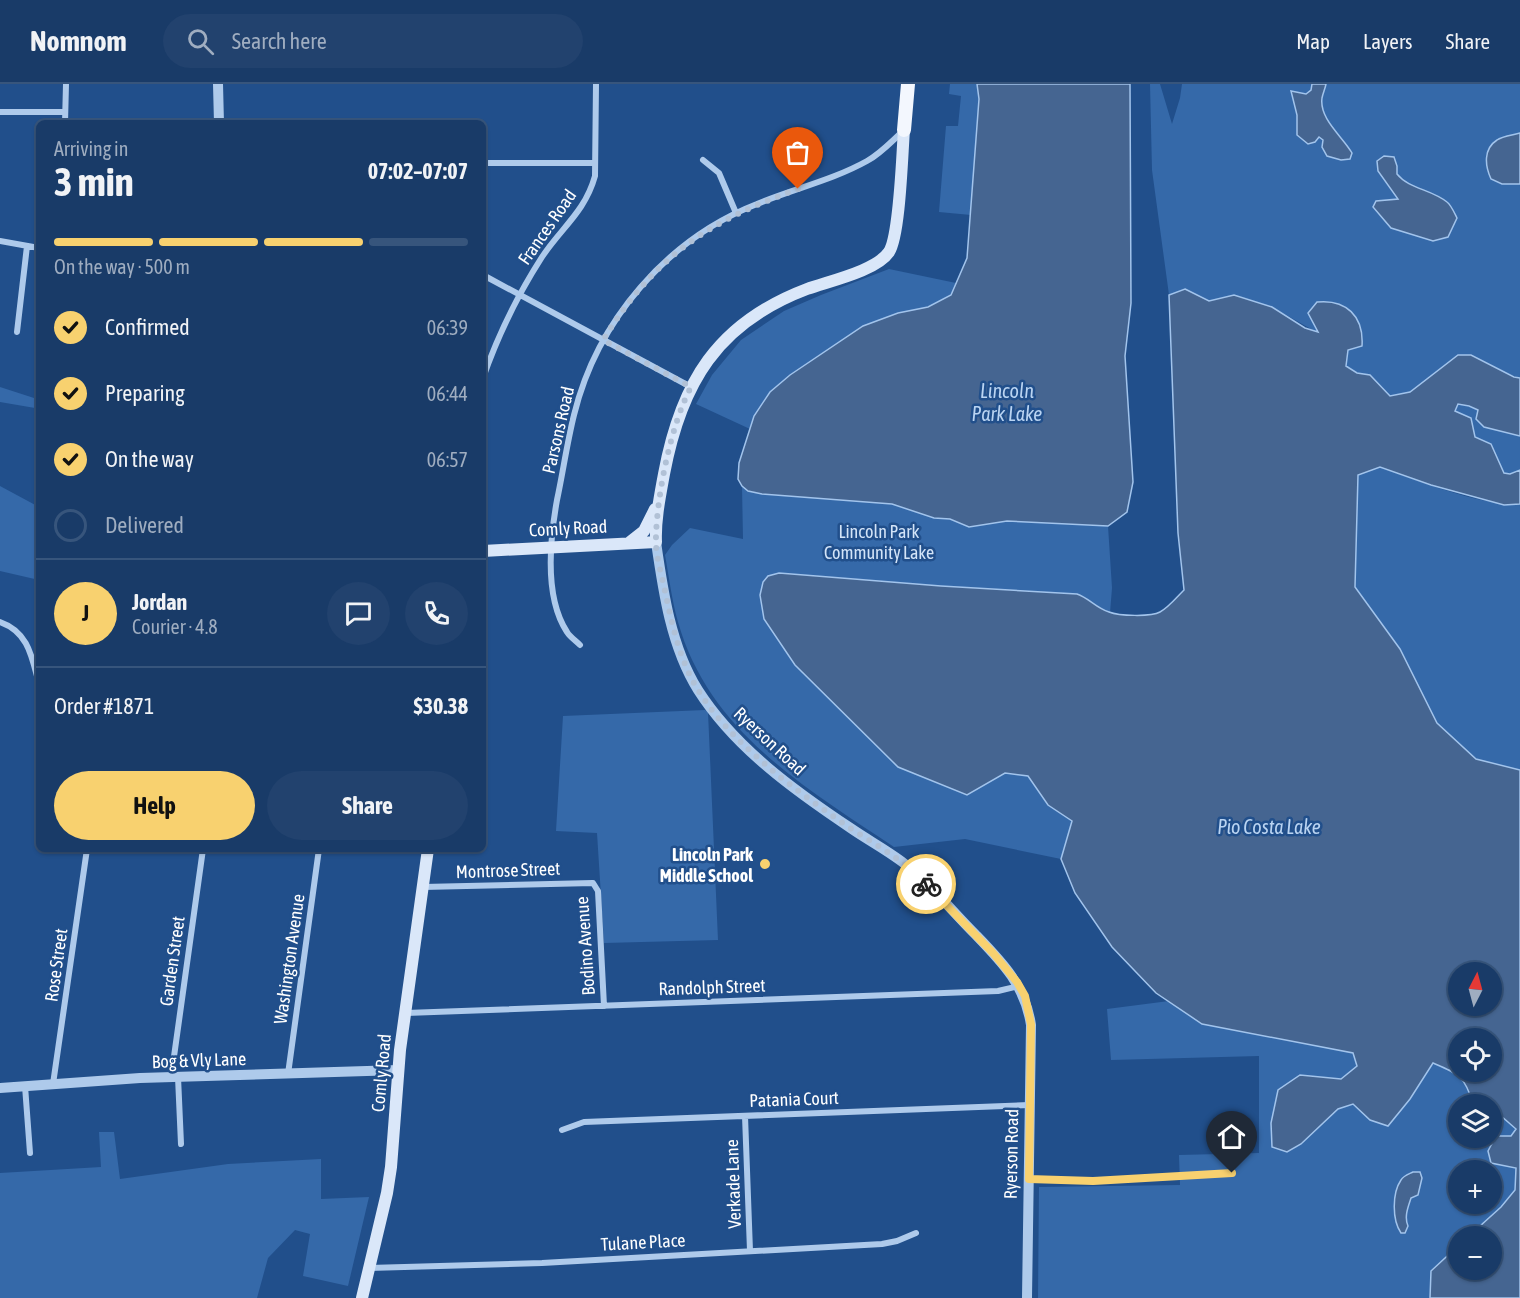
<!DOCTYPE html>
<meta charset="utf-8">
<style>
:root{--surface:#193b68;--page:#22426e;--text:#f1f3f6;--muted:#9fadc0;--line:#37557c;--accent:#f8d16f}
body{margin:0;font-family:"Asap Condensed",sans-serif;background:var(--page);color:var(--text);height:100vh;display:flex;flex-direction:column;font-size:22px;white-space:nowrap}
*{box-sizing:border-box;margin:0}
p{font-size:20px;color:var(--muted)}
.icon{flex:none;width:33px;height:33px;fill:none;stroke:currentColor;stroke-width:2;stroke-linecap:round;stroke-linejoin:round}
.map{position:relative;flex:1;overflow:hidden}
.drawer{position:absolute;left:36px;top:36px;width:450px;height:732px;display:flex;flex-direction:column;background:var(--surface);border-radius:9px;box-shadow:0 2px 4px #0004,0 0 0 2px var(--line)}
.drawer>*{flex:none}
.needle{width:39px;rotate:6deg}
.buttons{position:absolute;left:1448px;top:878px;display:grid;gap:12px}
.buttons a{display:grid;place-items:center;width:54px;height:54px;border-radius:50%;background:var(--surface);box-shadow:0 2px 4px #0004,0 0 0 2px var(--line);font-size:30px}
.pin{position:absolute;display:grid;place-items:center;width:51px;height:51px;color:#fff;margin:-62px -26px;border-radius:50% 50% 50% 0;rotate:-45deg;box-shadow:0 0 6px #0007}
.pin .icon{rotate:45deg}
.courier{position:absolute;display:grid;place-items:center;width:60px;height:60px;margin:-30px;border:4px solid #f8d16f;border-radius:50%;background:#fff;color:#222;box-shadow:0 2px 8px #0007}
.summary em{font-style:normal;font-weight:700}
.summary div{display:flex;flex-direction:column-reverse}
.summary{display:flex;align-items:center;justify-content:space-between;height:102px;padding:0 18px}
h1{font-size:39px;font-weight:700;line-height:45px}
.bar{display:grid;grid-template-columns:repeat(4,1fr);gap:9px 6px;align-content:center;height:72px;padding:0 18px}
.bar i{height:8px;border-radius:4px;background:var(--line)}
.bar .selected{background:var(--accent)}
.bar p{grid-column:span 4}
.line{display:flex;align-items:center;gap:15px;padding:0 18px;border-top:2px solid var(--line)}
.line div{flex:1}
.round{display:grid;place-items:center;flex:none;width:63px;height:63px;border-radius:32px;background:var(--page)}
ol{padding:0 18px;list-style:none}
li{display:flex;align-items:center;gap:18px;height:66px}
li p{margin-inline-start:auto}
li .icon{padding:6px;border-radius:50%;background:var(--accent);color:#111;stroke-width:4}
li:last-child{color:var(--muted)}
li i{width:33px;height:33px;border:3px solid var(--line);border-radius:50%}
.button{display:flex;gap:12px;margin-top:auto;padding:12px 18px}
.button a{flex:1;height:69px;border-radius:36px;background:var(--accent);color:#111;font-size:24px;font-weight:700;line-height:69px;text-align:center}
.button a+a{background:var(--page);color:var(--text)}
header{display:flex;align-items:center;gap:36px;box-sizing:border-box;height:84px;padding:0 30px;background:var(--surface);border-bottom:2px solid var(--line)}
header strong{font-size:28px}
nav{display:flex;gap:33px;margin-inline-start:auto;font-size:21px}
.search{width:420px;height:54px;background:var(--page);display:flex;align-items:center;gap:15px;box-sizing:border-box;padding:0 21px;border-radius:33px;color:var(--muted);font-size:22px}
.map>svg:first-child{display:block}
</style>
<header>
<strong>Nomnom</strong>
<div class="search"><svg class="icon" aria-label="search" viewBox="0 0 24 24"><circle cx="10" cy="10" r="6"/><path d="M15 15l6 6"/></svg>Search here</div>
<nav><a>Map</a><a>Layers</a><a>Share</a></nav>
</header>
<div class="map">
<svg width="1520" height="1214" viewBox="0 0 1520 1214">
<rect width="100%" height="100%" fill="#214f8b"/>
<!-- green -->
<path fill="#3569a9" fill-rule="evenodd" d="M950 0H977L979 15 971 131 939 128 946 42H958L961 12 949 10Z
M1150 0H1160L1172 40 1180 14 1182 0H1520V294L1458 271 1410 308 1390 312 1370 291 1357 289 1346 282 1348 266 1272 223 1234 211 1209 217 1185 205 1169 211 1152 86Z
M889 185 956 199 951 211 941 218 928 223 898 229 863 242 790 291 770 308 754 332 750 345 696 320 712 291 741 256 784 227 821 211Z
M0 303 34 314 35 324 0 318Z
M1458 320C1479 323 1504 339 1520 352V389H1504L1491 360 1475 353 1470 334 1455 327Z
M1380 383C1418 397 1481 422 1520 420V686L1476 675 1437 639 1400 565 1355 503 1357 391Z
M0 402 39 423V496L0 487Z
M742 402 748 407 762 410 892 420 934 434 950 435 969 443 1007 437 1108 442 1112 504 1110 529C1098 523 1088 514 1077 510L941 502 779 489 898 683 967 711 1005 689 1028 692 1048 721 1072 737 1061 775 965 755 894 763C806 704 709 648 678 538 672 517 669 493 665 471L672 461 690 444 743 455Z
M705 626 708 628 718 856 604 859 597 749 556 747 563 632Z
M1169 917 1419 938 1458 987 1520 1011V1214H1038L1039 1103 1180 1101 1179 1071 1259 1069V972L1111 976 1107 925ZM1458 1020H1491V1053H1458ZM1458 1086H1491V1119H1458ZM1458 1152H1491V1185H1458Z
M99 1048H114L120 1095 228 1080 321 1075V1115L369 1113 348 1202 303 1192 310 1150 295 1146 268 1174 257 1214H0V1089L101 1083Z"/>
<!-- water -->
<path fill="#456591" stroke="#a2c4ec" stroke-width="1.5" fill-rule="evenodd" d="M977 0H1130L1131 219 1125 272 1133 398 1127 428 1108 442 1007 437 969 443 950 435 934 434 892 420 762 410 748 407 742 402 738 395 739 379 754 332 770 308 790 291 863 242 898 229 928 223 951 211 967 174 979 15Z
M1312 0H1326C1325 5 1323 9 1322 14 1319 35 1343 53 1352 69L1350 75 1341 76 1327 72 1322 63 1323 56 1319 53 1315 58 1308 60 1297 51V31L1291 7 1306 10 1311 6Z
M1520 49V100H1502L1491 95C1485 82 1483 65 1497 56 1502 52 1513 51 1520 49Z
M1384 72 1394 73 1397 82V90C1409 105 1431 105 1447 118 1451 121 1454 128 1457 134L1448 153 1433 157 1391 144 1373 123 1376 117 1398 115 1378 87 1377 77Z
M1185 205 1209 217 1234 211 1272 223 1305 244 1318 248 1308 229 1317 218C1346 215 1364 232 1362 262L1348 266 1346 282 1357 289 1370 291 1390 312 1410 308 1458 271H1471L1514 293 1520 294V352L1484 343 1476 335 1478 326 1469 322 1458 320 1455 327 1471 334 1475 353 1491 360 1504 389 1510 390 1520 386V420L1504 421 1431 401 1380 383 1358 391 1355 503 1400 565 1437 639 1476 675 1520 686V1214H1430L1431 1187 1458 1162V1185H1491V1152H1469L1501 1123 1515 1106 1516 1084 1491 1079 1488 1067 1496 1052H1511L1516 1045 1501 1032 1491 1030V1020H1473C1465 992 1459 990 1433 979L1410 1015 1388 1042 1370 1036 1353 1020 1338 1025 1301 1060 1287 1068 1272 1063 1271 1039 1278 1006 1300 991 1341 995 1357 982 1353 969 1202 940 1156 909 1112 863 1075 809 1061 775 1072 737 1048 721 1028 692 1005 689 967 711 898 683 795 581 764 535 760 511 763 498 768 492 779 489 941 502 1077 510C1089 514 1096 524 1109 528 1119 532 1151 533 1160 528 1168 524 1177 513 1184 506L1178 449 1169 211ZM1458 888H1491V921H1458ZM1458 954H1491V987H1458Z
M1413 1088H1420L1422 1094 1418 1111 1411 1114C1408 1123 1404 1133 1408 1142L1405 1149H1401C1392 1136 1392 1109 1401 1096 1403 1092 1409 1090 1413 1088Z"/>
<g fill="none" stroke-linecap="round" stroke-linejoin="round">
<!-- minor -->
<path stroke="#aecaeb" stroke-width="6" d="M0 28H65
M65 39 66 0
M703 76 719 89 736 129
M483 79H595
M0 157 39 164
M483 191 691 303
M17 248 27 162
M483 294C498 251 517 212 542 173 561 144 585 128 595 92L596 0
M0 538C29 548 32 574 39 600
M580 561C576 557 570 553 567 548 544 513 550 455 557 416 563 388 567 359 574 331 597 237 667 155 757 120 793 105 833 96 867 77 880 70 891 58 902 48
M423 803 593 799 598 807 604 922
M406 929 998 907 1019 902
M288 990 319 765
M178 993 181 1060
M171 994 203 765
M53 1000 87 765
M25 1002 30 1069
M745 1032 750 1167
M562 1046 584 1038 1029 1021
M1029 1095 1093 1097 1232 1089
M369 1184 542 1179 882 1160 897 1157 916 1149"/>
<!-- tertiary -->
<path stroke="#aecaeb" stroke-width="10" d="M218 0 219 39
M656 458C663 507 671 563 698 606 735 664 795 707 852 745 868 756 885 765 901 777 929 798 951 826 975 850 1002 878 1025 901 1031 941L1027 1214
M0 1004 140 994 399 986"/>
<!-- secondary -->
<path stroke="#dae7f9" stroke-width="12" d="M630 458 644 447 655 425
M483 467 656 458C655 436 660 412 664 390 681 299 717 239 807 205 829 197 876 187 889 168 900 151 902 70 904 46
M362 1214 387 1109 391 1083 400 966 428 765"/>
<!-- primary -->
<path stroke="#f3f7fe" stroke-width="14" d="M904 46 908 0"/>
</g>
<g fill="none" stroke-linecap="round" stroke-linejoin="round">
<!-- done -->
<path stroke="#b1c1d6" stroke-width="6" stroke-dasharray="0 10.8" d="M798 105C707 138 655 172 603 256L691 303C671 340 657 411 656 453 655 468 660 484 663 498 671 535 678 574 698 606 719 640 749 667 779 692 803 711 828 729 853 746 879 763 905 777 926 800"/>
<!-- route -->
<path stroke="#f8d16f" stroke-width="8" d="M926 800 993 869 1017 898 1025 912 1031 940 1029 1095 1093 1097 1232 1089"/>
</g>
<!-- markers -->
<circle fill="#f8d16f" stroke="#214f8b" stroke-width="2" cx="765" cy="780" r="6"/>
<g text-anchor="middle" dominant-baseline="central" stroke-width="5" stroke-linejoin="round" paint-order="stroke">
<!-- street labels -->
<g font-size="18" fill="#fff" stroke="#214f8b">
<text transform="translate(547 143) rotate(-55)">Frances Road</text>
<text transform="translate(558 346) rotate(-77)">Parsons Road</text>
<text transform="translate(568 444) rotate(-3)">Comly Road</text>
<text transform="translate(770 657) rotate(43)">Ryerson Road</text>
<text transform="translate(508 786) rotate(-2)">Montrose Street</text>
<text transform="translate(585 862) rotate(-94)">Bodino Avenue</text>
<text transform="translate(289 875) rotate(-82)">Washington Avenue</text>
<text transform="translate(172 877) rotate(-82)">Garden Street</text>
<text transform="translate(56 881) rotate(-82)">Rose Street</text>
<text transform="translate(712 903) rotate(-2)">Randolph Street</text>
<text transform="translate(199 976) rotate(-2)">Bog &amp; Vly Lane</text>
<text transform="translate(381 989) rotate(-85)">Comly Road</text>
<text transform="translate(794 1015) rotate(-2)">Patania Court</text>
<text transform="translate(1011 1070) rotate(-89)">Ryerson Road</text>
<text transform="translate(733 1100) rotate(-92)">Verkade Lane</text>
<text transform="translate(643 1158) rotate(-3)">Tulane Place</text>
</g>
<!-- park labels -->
<g font-size="18" fill="#d3e4f8" stroke="#214f8b">
<text x="879" y="447">Lincoln Park<tspan x="879" dy="21">Community Lake</tspan></text>
</g>
<!-- poi labels -->
<g font-size="18" font-weight="bold" fill="#fff" stroke="#214f8b" text-anchor="end">
<text x="753" y="770">Lincoln Park<tspan x="753" dy="21">Middle School</tspan></text>
</g>
<!-- water labels -->
<g font-size="20" font-style="italic" fill="#bad4f2" stroke="#214f8b">
<text x="1007" y="306">Lincoln<tspan x="1007" dy="23">Park Lake</tspan></text>
<text x="1269" y="742">Pio Costa Lake</text>
</g>
</g>
</svg>
<div class="buttons">
<a><svg class="needle" viewBox="-14 -14 28 28"><path d="M0-13l5 13h-10z" fill="#e53935"/><path d="M0 13l5-13h-10z" fill="#9fadc0"/></svg></a>
<a><svg class="icon" aria-label="locate" viewBox="0 0 24 24"><circle cx="12" cy="12" r="6"/><path d="M12 2v4M12 18v4M2 12h4M18 12h4"/></svg></a>
<a><svg class="icon" aria-label="layers" viewBox="0 0 24 24"><path d="M12 4l9 5-9 5-9-5zM3 14l9 5 9-5"/></svg></a>
<a>+</a>
<a>−</a>
</div>
<div class="pin" style="left:798px;top:105px;background:#ea580c"><svg class="icon" aria-label="bag" viewBox="0 0 24 24"><path d="M5 8h14l-1 12H6zM9 8a3 3 0 0 1 6 0"/></svg></div>
<div class="pin" style="left:1232px;top:1089px;background:#1f2937"><svg class="icon" aria-label="home" viewBox="0 0 24 24"><path d="M3 11l9-7 9 7M6 9v11h12V9"/></svg></div>
<div class="courier" style="left:926px;top:800px"><svg class="icon" aria-label="bike" viewBox="0 0 24 24"><circle cx="6" cy="16" r="4"/><circle cx="18" cy="16" r="4"/><path d="M6 16l4-8h5l3 8M10 8l3 8H6M13 5h3"/></svg></div>
<section class="drawer">
<div class="summary"><div><h1>3 min</h1><p>Arriving in</p></div><em>07:02–07:07</em></div>
<div class="bar"><i class="selected"></i><i class="selected"></i><i class="selected"></i><i></i><p>On the way · 500 m</p></div>
<ol>
<li><svg class="icon" aria-label="check" viewBox="0 0 24 24"><path d="M5 12l5 5 9-10"/></svg>Confirmed<p>06:39</p></li>
<li><svg class="icon" aria-label="check" viewBox="0 0 24 24"><path d="M5 12l5 5 9-10"/></svg>Preparing<p>06:44</p></li>
<li><svg class="icon" aria-label="check" viewBox="0 0 24 24"><path d="M5 12l5 5 9-10"/></svg>On the way<p>06:57</p></li>
<li><i></i>Delivered</li>
</ol>
<div class="line" style="height:108px"><b class="round" style="background:var(--accent);color:#111">J</b><div><b>Jordan</b><p>Courier · 4.8</p></div><a class="round"><svg class="icon" aria-label="chat" viewBox="0 0 24 24"><path d="M4 5h16v11H9l-5 4z"/></svg></a><a class="round"><svg class="icon" aria-label="phone" viewBox="0 0 24 24"><path d="M5 4h4l2 5-3 2q2 4 5 5l2-3 5 2v4C11 20 4 13 5 4z"/></svg></a></div>
<div class="line" style="height:78px"><div>Order #1871</div><b>$30.38</b></div>
<div class="button"><a>Help</a><a>Share</a></div>
</section>
</div>
